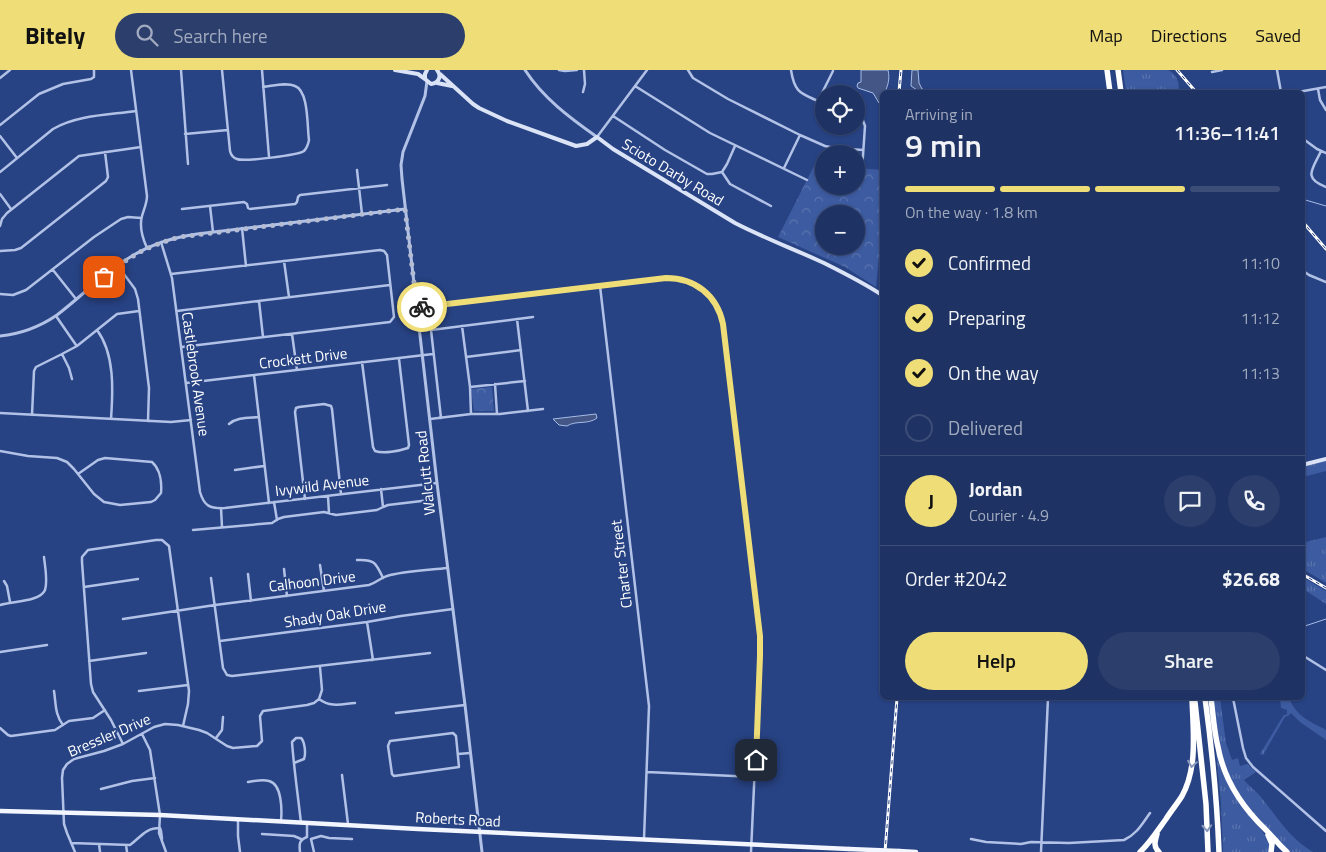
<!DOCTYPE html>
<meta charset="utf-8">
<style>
:root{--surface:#1e3263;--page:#2b3e6c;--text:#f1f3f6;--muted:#a1aabe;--line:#3c4d78;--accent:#efde78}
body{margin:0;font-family:"Titillium Web",sans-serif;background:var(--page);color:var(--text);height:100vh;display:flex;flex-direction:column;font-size:19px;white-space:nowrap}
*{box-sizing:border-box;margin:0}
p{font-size:16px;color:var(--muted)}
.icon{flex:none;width:28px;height:28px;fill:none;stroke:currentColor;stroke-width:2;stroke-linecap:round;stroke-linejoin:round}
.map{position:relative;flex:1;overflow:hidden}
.side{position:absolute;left:880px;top:20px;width:425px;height:610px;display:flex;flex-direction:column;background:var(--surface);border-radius:8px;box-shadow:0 1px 4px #0004,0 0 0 1px var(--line)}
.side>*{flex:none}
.buttons{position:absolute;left:815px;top:15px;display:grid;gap:10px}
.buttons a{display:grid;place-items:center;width:50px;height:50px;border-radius:50%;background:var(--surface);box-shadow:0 1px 4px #0004,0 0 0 1px var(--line);font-size:25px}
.pin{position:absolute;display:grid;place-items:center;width:42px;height:42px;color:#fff;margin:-21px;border-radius:10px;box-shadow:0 2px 8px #0006}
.courier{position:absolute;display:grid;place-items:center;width:50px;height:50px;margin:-25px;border:4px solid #efde78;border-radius:50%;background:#fff;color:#222;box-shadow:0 1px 6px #0007}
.headline em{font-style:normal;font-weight:600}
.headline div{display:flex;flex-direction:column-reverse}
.headline{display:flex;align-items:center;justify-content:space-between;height:85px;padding:0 25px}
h1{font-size:32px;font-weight:600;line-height:38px}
.bar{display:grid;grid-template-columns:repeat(4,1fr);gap:8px 5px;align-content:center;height:60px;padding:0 25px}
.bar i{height:6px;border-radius:4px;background:var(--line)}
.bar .on{background:var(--accent)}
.bar p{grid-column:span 4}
.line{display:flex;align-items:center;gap:12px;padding:0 25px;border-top:1px solid var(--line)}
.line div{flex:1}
.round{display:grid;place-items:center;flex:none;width:52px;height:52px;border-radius:26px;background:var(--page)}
ol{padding:0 25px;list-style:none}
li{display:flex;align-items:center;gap:15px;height:55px}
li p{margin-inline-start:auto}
li .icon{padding:5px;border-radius:50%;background:var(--accent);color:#111;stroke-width:4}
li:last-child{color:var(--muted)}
li i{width:28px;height:28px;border:2px solid var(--line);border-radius:50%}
.primary-button{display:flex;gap:10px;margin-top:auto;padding:10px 25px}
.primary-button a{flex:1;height:58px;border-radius:30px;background:var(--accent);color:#111;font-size:20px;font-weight:600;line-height:58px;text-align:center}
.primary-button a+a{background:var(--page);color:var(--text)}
header{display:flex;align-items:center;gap:30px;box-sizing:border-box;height:70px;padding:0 25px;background:var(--accent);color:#111}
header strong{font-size:24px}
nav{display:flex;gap:28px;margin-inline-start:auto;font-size:18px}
.search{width:350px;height:45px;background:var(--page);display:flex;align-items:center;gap:12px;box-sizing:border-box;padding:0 18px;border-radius:28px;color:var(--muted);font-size:19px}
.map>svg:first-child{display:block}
</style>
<header>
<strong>Bitely</strong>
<div class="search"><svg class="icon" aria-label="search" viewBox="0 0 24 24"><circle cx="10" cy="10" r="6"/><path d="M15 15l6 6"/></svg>Search here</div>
<nav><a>Map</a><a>Directions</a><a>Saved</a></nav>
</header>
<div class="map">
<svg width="1326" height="782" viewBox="0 0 1326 782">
<defs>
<pattern id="grass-tufts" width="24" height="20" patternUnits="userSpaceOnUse" patternTransform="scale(1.25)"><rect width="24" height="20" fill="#3d5ba0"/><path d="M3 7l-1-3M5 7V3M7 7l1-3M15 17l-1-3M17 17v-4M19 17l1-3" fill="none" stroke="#5a74ae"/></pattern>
<pattern id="forest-crowns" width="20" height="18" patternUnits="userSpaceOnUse" patternTransform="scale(1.25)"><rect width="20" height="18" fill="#3d5ba0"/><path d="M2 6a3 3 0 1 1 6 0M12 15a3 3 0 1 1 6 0" fill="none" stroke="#5a74ae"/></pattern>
</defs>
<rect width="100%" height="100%" fill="#284384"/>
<!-- grass -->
<path fill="url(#grass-tufts)" d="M1123 0H1168C1178 5 1179 13 1179 22H1126Z
M1326 391V401L1303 407V397Z
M1326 467V513L1303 499 1302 473Z
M1302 507 1326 521V534L1303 519Z
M1212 628H1220L1226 673 1232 690 1238 688 1240 696 1247 694 1256 702 1244 710C1249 716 1256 721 1261 727 1278 748 1289 768 1313 782H1291L1276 769 1249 738 1238 723 1232 712 1223 691Z
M1280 628H1289C1296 646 1309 651 1326 660V670L1300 652 1291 643 1288 646 1285 647 1263 685 1260 684 1283 646 1287 644V640L1281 638Z
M1216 683H1218L1249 744 1268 769 1270 774 1269 782H1223L1221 733Z"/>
<!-- forest -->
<path fill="url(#forest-crowns)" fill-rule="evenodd" d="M815 94 824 96V116H856V98L882 100V154L876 217 845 197 778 167ZM824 144H856V176H824Z
M491 317H492L494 341H474L471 319Z"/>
<!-- water -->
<path fill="#435685" stroke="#a6bbe7" d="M861 0H888C890 9 888 15 885 22H882V32L879 33 873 23 858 18 857 16 858 13 861 12Z
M912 0H918L919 13 922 19 928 21 939 20 941 22H920L911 16Z
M596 344 597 348C588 355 576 350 567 356L559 355 553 349Z"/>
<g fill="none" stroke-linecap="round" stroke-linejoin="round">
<!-- stream -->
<path stroke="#a6bbe7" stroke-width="1" d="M1302 129 1326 136
M1302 557 1326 549"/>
<!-- minor -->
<path stroke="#b2c2e7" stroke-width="2.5" d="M131 0 147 126C147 133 144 139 142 146 139 157 142 167 147 178
M181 0 188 94
M222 0 230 81C231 85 233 88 237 89 244 92 299 85 304 81 307 78 308 75 309 70 307 57 309 21 295 16 286 12 273 16 263 17
M262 0 269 87
M559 0 565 1 577 0
M688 0 693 8 728 29 800 65 825 76 835 78 863 80
M791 0C795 26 803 23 824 34
M1277 0 1281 22
M1212 2 1222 0
M0 8 10 0
M635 16 710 63 807 110
M1318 19 1320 30 1326 40
M583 22 585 14 584 0
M1298 22 1326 17
M818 31 833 1
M856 43 862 48 865 56 862 100
M613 46 665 80 707 104H712L722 102 727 94 735 76
M0 55 39 24 63 14 91 9 94 7V0
M185 64 228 60
M0 66 17 88
M597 67 647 0
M1302 68 1317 79 1326 83
M1321 81C1313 99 1302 108 1326 117
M784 98 800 65
M357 100 362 144
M0 102 53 59C77 45 108 45 136 41
M722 102 730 114 771 136
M0 124 11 139
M210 136 213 162
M182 139 244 132 247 134 248 138 250 139 295 134 297 132 298 127 300 125 387 115
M0 156 2 149 7 143 79 86 141 77
M242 158 246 196
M161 172 172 208 200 422C204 436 210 439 225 438L437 413
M0 181 15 180 21 178 106 111 108 107 105 82
M284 191 289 227
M118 196 135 219 138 229 149 318 148 351
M53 200 76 229
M1302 200 1309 205 1326 212
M171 204 380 180 384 181 387 185 394 247 390 252 182 277
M600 216 649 636 644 769
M0 224 13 225 26 220 94 167 121 149 128 147 141 148
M259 231 263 267
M417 237 669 208C697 208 717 226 723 253L760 566V586L751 782
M177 241 390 215
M56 246 76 275
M517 249 528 341
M462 256 470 317 471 344
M97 260C115 284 113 321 111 349
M292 264 297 300
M62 284 69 298 72 309
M466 287 521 280
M362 292 373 377 375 381C384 384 399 381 408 378L409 375 399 289
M254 305 269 433
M186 313 433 284
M495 314 497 344
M470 317 525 311
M0 343 171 352 191 350
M32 345 34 301 36 297 62 284 77 276 117 244 139 241
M441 348 431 260 533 247
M430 349 471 344H500L543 339
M229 354C237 347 248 348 259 347
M0 381 28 386 57 388 67 392 74 399 94 424 104 432 120 435 151 432 155 430 161 423C162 412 160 399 152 392L105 388 98 390 78 404
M235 400 264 396
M328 426 329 443
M305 429 295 342 296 338 299 337 324 334 331 336 332 339 341 424
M274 432 277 450
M383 437 388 435 430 430
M221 438 222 457
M193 460 272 453 278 449 284 447 324 442 336 445 377 440 383 437 381 419
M357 490C375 489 376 493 383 508
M320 495 324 521
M284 499 287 526
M248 504 251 531
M211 508 223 598 227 605 232 606 430 583
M4 511 7 516 10 532
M84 517 138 509
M0 535C12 531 40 532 45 520 48 511 45 497 44 487
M123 549 215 535 369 515C376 513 380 508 387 506 403 501 430 500 447 498
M367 552 373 590
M220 571 367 552 401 546 453 539
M0 582 47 575
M1302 585 1326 600
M89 591 146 583
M54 621C56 634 55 645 63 655
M139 621 188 615
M1233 628 1243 678 1246 688 1253 697 1326 761
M319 629C331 638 342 634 355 633
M319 629 322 620 320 597
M396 643 465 635
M0 658 8 665 11 666 55 660 69 651 93 648 105 640
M453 663 456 666 459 697 394 706 392 704 388 676 390 671Z
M142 664 150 680 160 745 159 763 166 782
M216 668 222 660 223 647
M123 674 111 650 93 622 91 614 82 492V487L88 480 156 470H162L169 476 189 621 188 634 183 656
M458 684 470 683
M294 693 304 689C306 684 305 672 301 668H296L292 672C294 699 298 726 301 753
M647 702 755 707
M342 705 348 754
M248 712C255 711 262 709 269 711 282 714 282 740 281 751
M101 719 132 711 155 708
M238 750V766L240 782
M160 758 161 761 162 769
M262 764 294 766 301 769
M311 769 321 766 329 768 352 769
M311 769 314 782
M971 769 986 772 1021 774 1031 772 1069 773 1124 770C1137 764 1142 754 1150 743
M71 773 130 775C141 767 145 758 160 758
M99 774 100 782
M126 775 127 782
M75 782 67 763 64 754 62 708 63 700 67 694 74 689 104 681 123 674 154 657 165 654 178 655 199 660 207 663 227 676 233 678 257 676 262 671 260 646 263 641 307 635 314 633 319 629
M300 782C299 774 299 770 307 767V754
M1041 782 1048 628"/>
<!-- tertiary -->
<path stroke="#b2c2e7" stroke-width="3" d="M525 0C543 28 570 48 597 67
M427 11 425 26 403 82 401 95 402 109 437 413 465 635 482 782
M0 266C20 264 41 256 57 245 82 226 105 202 132 186 152 174 174 167 197 164L405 139"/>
<!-- secondary -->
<path stroke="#dbe3f6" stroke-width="4" d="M395 0 418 4 425 9
M427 0 425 4V9L431 14C439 13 442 6 437 0
M440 4 473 34 479 38 507 51 576 76 587 74 597 67 613 79 735 153C764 168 794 179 824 193 844 203 864 213 882 225
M437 13 452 16
M1302 395 1326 389"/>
<!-- primary -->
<path stroke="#f3f6fe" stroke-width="4.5" d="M0 741 160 745 418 759 849 779
M899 781 916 782"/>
<!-- motorway -->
<path stroke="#fff" stroke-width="5.5" d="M1107 0 1110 22
M1118 0 1121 22
M1205 628C1212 679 1217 730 1219 782
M1211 628C1213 644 1214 661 1218 677 1224 710 1242 737 1266 760 1273 767 1279 775 1287 782
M1195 632 1206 734 1208 782
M1157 764C1155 771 1153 777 1159 782
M1268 765 1272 774 1271 782
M1140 782C1150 773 1158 760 1166 749 1171 741 1177 734 1182 726 1198 697 1193 660 1192 628"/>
<defs>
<path id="rail" d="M1177 0 1196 22
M899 22 901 0
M1302 151 1326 179
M1302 504 1326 518
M885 782 897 628"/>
</defs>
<!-- rail casing -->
<use href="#rail" stroke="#fff" stroke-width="3"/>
<!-- rail -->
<use href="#rail" stroke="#284384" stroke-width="1" stroke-dasharray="4" stroke-linecap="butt"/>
<!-- primary-bridge -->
<path stroke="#f3f6fe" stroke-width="4.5" d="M849 779 899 781"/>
</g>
<!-- one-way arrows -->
<defs><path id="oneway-chevron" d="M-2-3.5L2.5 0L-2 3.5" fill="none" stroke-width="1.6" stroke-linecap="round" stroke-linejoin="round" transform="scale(1.25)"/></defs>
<g stroke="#8998bb">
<use href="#oneway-chevron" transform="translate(1192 694) rotate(99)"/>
<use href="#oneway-chevron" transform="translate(1207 758) rotate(87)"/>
</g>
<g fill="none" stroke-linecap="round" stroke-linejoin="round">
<!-- done -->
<path stroke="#b4bdd4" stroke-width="5" stroke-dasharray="0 9" d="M104 207C130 186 147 176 180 167L405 139 417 237H422"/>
<!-- route -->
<path stroke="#efde78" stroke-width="6" d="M422 237 666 208C695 208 717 225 723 254L760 566V586L756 690"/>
</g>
<g text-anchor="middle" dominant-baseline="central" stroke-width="4" stroke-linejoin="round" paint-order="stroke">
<!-- street labels -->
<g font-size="15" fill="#fff" stroke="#284384">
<text transform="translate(673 102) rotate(31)">Scioto Darby Road</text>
<text transform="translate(303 288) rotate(-7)">Crockett Drive</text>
<text transform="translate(196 304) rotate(82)">Castlebrook Avenue</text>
<text transform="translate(425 403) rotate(-96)">Walcutt Road</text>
<text transform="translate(322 415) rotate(-7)">Ivywild Avenue</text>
<text transform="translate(621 494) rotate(-97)">Charter Street</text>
<text transform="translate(312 511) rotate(-7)">Calhoon Drive</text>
<text transform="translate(335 544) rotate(-9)">Shady Oak Drive</text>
<text transform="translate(109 665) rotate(-23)">Bressler Drive</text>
<text transform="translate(458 749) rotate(3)">Roberts Road</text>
</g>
</g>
</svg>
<div class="buttons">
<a><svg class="icon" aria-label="locate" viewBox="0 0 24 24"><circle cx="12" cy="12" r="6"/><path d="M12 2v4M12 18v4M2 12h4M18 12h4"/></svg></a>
<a>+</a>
<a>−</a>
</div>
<div class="pin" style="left:104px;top:207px;background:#ea580c"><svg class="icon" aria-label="bag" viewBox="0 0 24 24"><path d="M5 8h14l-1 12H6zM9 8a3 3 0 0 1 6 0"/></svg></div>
<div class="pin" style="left:756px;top:690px;background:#1f2937"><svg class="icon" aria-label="home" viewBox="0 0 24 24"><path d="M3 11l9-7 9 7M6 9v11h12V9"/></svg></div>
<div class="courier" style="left:422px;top:237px"><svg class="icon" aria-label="bike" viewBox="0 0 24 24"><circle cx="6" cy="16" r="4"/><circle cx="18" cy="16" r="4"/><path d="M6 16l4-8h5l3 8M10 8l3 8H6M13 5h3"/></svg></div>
<section class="side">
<div class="headline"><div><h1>9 min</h1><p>Arriving in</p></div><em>11:36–11:41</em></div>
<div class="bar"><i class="on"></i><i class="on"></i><i class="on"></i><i></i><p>On the way · 1.8 km</p></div>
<ol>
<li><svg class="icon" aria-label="check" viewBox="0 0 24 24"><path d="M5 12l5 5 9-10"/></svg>Confirmed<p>11:10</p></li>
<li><svg class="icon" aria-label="check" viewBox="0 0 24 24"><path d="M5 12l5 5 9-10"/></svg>Preparing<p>11:12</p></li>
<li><svg class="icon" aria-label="check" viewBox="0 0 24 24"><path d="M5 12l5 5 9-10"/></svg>On the way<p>11:13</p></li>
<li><i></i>Delivered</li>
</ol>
<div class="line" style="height:90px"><b class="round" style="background:var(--accent);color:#111">J</b><div><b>Jordan</b><p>Courier · 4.9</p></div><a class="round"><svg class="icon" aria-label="chat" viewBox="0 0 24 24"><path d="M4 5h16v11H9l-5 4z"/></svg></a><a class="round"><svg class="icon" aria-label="phone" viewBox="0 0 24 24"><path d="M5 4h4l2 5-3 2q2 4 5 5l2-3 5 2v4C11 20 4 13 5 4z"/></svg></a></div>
<div class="line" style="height:65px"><div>Order #2042</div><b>$26.68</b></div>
<div class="primary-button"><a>Help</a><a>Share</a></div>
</section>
</div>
